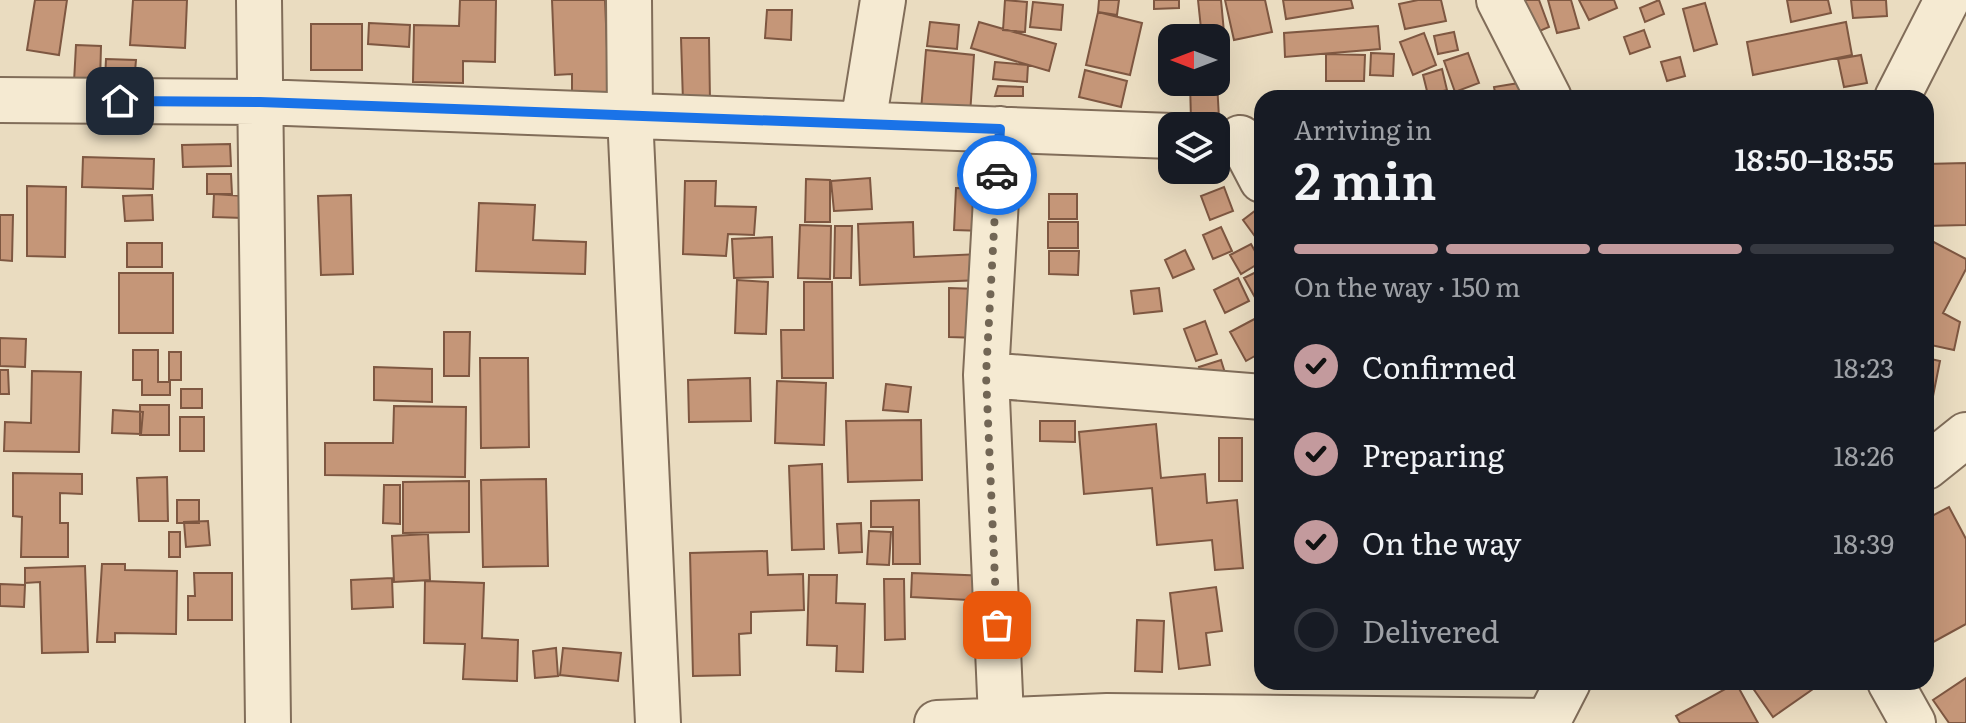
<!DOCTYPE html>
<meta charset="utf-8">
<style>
:root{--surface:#171b24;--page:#20242c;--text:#f1f3f6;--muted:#9ea1a6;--line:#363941;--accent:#c39a9d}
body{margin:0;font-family:Literata,serif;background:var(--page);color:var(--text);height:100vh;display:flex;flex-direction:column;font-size:30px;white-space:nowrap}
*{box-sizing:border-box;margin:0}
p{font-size:26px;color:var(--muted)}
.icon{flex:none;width:44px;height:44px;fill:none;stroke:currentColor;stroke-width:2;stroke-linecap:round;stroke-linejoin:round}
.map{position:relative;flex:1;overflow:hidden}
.panel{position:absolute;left:1254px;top:90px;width:680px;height:600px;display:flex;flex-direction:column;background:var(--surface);border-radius:24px;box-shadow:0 8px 32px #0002}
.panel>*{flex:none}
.needle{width:52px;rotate:270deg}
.fabs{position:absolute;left:1158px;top:24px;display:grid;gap:16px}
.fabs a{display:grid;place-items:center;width:72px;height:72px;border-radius:16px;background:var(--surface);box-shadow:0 8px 32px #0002;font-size:40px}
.pin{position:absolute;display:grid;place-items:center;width:68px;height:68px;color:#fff;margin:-34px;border-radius:16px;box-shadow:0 4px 12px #0006}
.courier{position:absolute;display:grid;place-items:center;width:80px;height:80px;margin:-40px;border:6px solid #1a73e8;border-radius:50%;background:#fff;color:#222;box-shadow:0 2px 10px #0007}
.head em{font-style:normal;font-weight:600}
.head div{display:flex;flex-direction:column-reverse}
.head{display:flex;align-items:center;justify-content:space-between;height:136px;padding:0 40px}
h1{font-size:52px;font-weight:600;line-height:60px}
.bar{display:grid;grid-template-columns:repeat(4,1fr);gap:12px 8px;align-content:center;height:96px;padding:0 40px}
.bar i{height:10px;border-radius:6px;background:var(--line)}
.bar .active{background:var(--accent)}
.bar p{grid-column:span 4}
ol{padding:0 40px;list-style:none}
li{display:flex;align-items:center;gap:24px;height:88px}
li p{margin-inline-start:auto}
li .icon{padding:8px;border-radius:50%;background:var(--accent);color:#111;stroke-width:4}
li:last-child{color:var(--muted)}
li i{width:44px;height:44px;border:4px solid var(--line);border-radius:50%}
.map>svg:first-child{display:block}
</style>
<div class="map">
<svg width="1966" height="723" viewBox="0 0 1966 723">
<rect width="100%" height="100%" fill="#eadcc0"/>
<!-- building -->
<path fill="#c59678" stroke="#7e5741" stroke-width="2" d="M35 0H67L59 55 27 50Z
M133 0H187L185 48 130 45Z
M460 0H496L495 62 463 61V83L413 82 414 25 459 26Z
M552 0H605L609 96 572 98V74L555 75Z
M1005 0 1027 2 1025 32 1003 30Z
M1099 0H1119L1117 15 1098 12Z
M1154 0H1179V8L1154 9Z
M1198 0H1221L1225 43 1216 44V38H1202Z
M1225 0H1265L1272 32 1234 40Z
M1283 0H1351L1353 8 1286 19Z
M1418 0H1441L1446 21 1405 29 1399 4Z
M1522 0H1539L1549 27 1535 33Z
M1548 0H1571L1579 28 1557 33Z
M1579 0H1614L1617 8 1589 20Z
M1659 0 1664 14 1645 22 1640 8Z
M1787 0H1828L1831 13 1791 22Z
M1851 0H1886L1887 16 1853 18Z
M1033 2 1063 5 1061 30 1030 27Z
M1705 3 1717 44 1694 51 1683 9Z
M767 10H792L791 40 765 38Z
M1098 12 1142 23 1130 75 1086 65Z
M930 22 959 25 957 49 927 46Z
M979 22 1056 44 1049 71 971 48Z
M1846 22 1852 55 1753 75 1747 42Z
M369 23 410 25 409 47 368 44Z
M311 24H362V70H311Z
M1378 26 1380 49 1285 57 1284 33Z
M1644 30 1650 47 1630 54 1624 37Z
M1454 32 1458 50 1438 54 1434 36Z
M1424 33 1436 65 1413 75 1400 42Z
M681 38H709L710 101 683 102Z
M76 45 101 46 100 83 74 82Z
M926 50 974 55 970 115 921 110Z
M1371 53 1394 54 1393 76 1370 75Z
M1468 53 1479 83 1455 92 1444 61Z
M1326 54 1365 55 1364 81H1326Z
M1861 55 1867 83 1844 87 1838 59Z
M1680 57 1685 76 1667 81 1661 62Z
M106 59 136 60 134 83 105 81Z
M995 62 1028 65 1027 82 993 79Z
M1442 69 1447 90 1428 95 1423 75Z
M1085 70 1127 81 1121 107 1079 97Z
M1217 82 1219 118 1191 120 1190 83Z
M1519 83 1521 98H1496L1494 87Z
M998 86 1023 87V96H995Z
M1673 92 1674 98H1649Z
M1331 94H1376V98H1331Z
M230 144 231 166 183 167 182 145Z
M83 157 154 159 153 189 82 187Z
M1966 163V225L1926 226V164Z
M207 174H231L232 194H207Z
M870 178 872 209 834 211 831 181Z
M806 179 830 180V222H805Z
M685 181H716L715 206 756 207 754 235 728 234 726 256 683 254Z
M27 186 66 187 65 257 27 256Z
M1224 187 1233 211 1210 220 1201 196Z
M956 188 985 189 984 231 954 230Z
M214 194 244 196 243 218 213 217Z
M1049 194H1077V219H1049Z
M152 195 153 220 125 221 123 196Z
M351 195 353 274 321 275 318 196Z
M479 203 535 205 533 240 586 242 585 274 476 271Z
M1260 207 1262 210V246L1243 220Z
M0 215H13L12 261 0 260Z
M913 222 914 257 980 254 981 280 860 285 858 224Z
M1048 222H1078V248H1048Z
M800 225 831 226 830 279 798 278Z
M835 226H852L851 278H834Z
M1221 227 1232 251 1213 259 1203 235Z
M772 237 773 277 734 278 732 239Z
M1926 238 1966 259V269L1943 313 1960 322 1954 350 1926 344Z
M127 243H162V267H127Z
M1251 244 1261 262 1241 274 1230 255Z
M1185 250 1194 269 1173 278 1165 260Z
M1049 251H1079L1078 275 1049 274Z
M1262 269V310L1244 278Z
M119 273H173V333H119Z
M1238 278 1249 301 1225 313 1214 290Z
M737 280 768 282 766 334 735 333Z
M804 282H832L833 378H782L781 330H804Z
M949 288 979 289V338L949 337Z
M1159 288 1162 311 1134 314 1131 291Z
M1262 315V352L1246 361 1230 332Z
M1205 321 1217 354 1196 361 1184 329Z
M444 332H470L469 376H444Z
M0 338 26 339 25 367 0 366Z
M133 350H158V382H170V395H142V380H133Z
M169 352H181V380H169Z
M480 358H528L529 447 481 448Z
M1926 358 1940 361 1931 406 1926 405Z
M1221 360 1230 389 1205 386 1199 367Z
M374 367 432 369V402L374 400Z
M0 370H8L9 394H0Z
M32 371 81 372 79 452 4 451 5 422 31 423Z
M750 378 751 421 689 422 688 380Z
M777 381 826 383 824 445 775 443Z
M886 384 911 387 908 412 883 410Z
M181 389H202V408H181Z
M140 405H169V435H140Z
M394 406 466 407 465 477 325 475V443H393Z
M113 410 143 412 141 434 112 433Z
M180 417H204V451H180Z
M921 420 922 480 848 482 846 421Z
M1040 421H1075V442L1040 441Z
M1156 424 1161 478 1205 474 1207 503 1237 500 1243 568 1215 570 1212 540 1157 545 1152 488 1084 494 1079 432Z
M1219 438H1242V481H1219Z
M822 464 824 549 792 550 789 466Z
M13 473 82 474V494L60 493V523H68V557H21L22 517 13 516Z
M167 477 168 521H139L137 478Z
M546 479 548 566 483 567 481 480Z
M469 481V532L403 533V482Z
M384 485H400V524L383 523Z
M177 500H199V523H177Z
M919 500 920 564H893V527H871V501Z
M1949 507 1966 539V624L1926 646V519Z
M208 521 210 545 186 547 184 522Z
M861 523 862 552 839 553 837 524Z
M869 531 891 532 889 565 867 564Z
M169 532H180V557H169Z
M428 534 430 580 394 582 392 536Z
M767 551 768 575 803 574 804 610 751 612V633L739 634 740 675 693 676 690 553Z
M102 564H125V570L177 571 176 634 115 633V642H97Z
M85 566 88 652 42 653 40 582 25 583V568Z
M194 573H232V620H188V596H195Z
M912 573 990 576 988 601 911 597Z
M809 575H837L836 603 865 604 863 672 836 671 837 646 807 645Z
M392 578 393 607 352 609 351 580Z
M884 579H904L905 639 885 640Z
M425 581 484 583 482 638 518 640 517 681 463 679 465 644 424 643Z
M0 584 25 585 24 607 0 606Z
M1216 587 1222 631 1206 633 1210 665 1179 669 1170 593Z
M1137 620 1164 621 1162 672 1135 671Z
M556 648 558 676 535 678 533 651Z
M563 648 621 653 618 681 560 675Z
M1966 678V723H1949L1933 700Z
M1753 682H1823L1773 717 1750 684Z
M1736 683 1758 723H1680L1676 716Z"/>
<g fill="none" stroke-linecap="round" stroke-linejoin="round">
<defs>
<path id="minor" d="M259 0 268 723
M629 0 630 115 658 723
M1499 0 1549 98
M1897 98 1947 0
M0 100 260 102 1172 136
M863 124 883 0
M1000 129 986 375 1001 718
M1240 138 1262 180
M986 375 1262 397
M1926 467 1966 435
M1890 682 1913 723
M937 723 1107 716 1547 721
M1547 723 1568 682"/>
</defs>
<!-- minor casing -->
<use href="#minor" stroke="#816d59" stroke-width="48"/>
<!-- minor -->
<use href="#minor" stroke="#f5ead2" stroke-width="44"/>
</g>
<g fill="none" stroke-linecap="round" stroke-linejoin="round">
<!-- done -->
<path stroke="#726655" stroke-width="8" stroke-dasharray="0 14.4" d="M997 625 986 375 997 175"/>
<!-- route -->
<path stroke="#1a73e8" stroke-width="10" d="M120 101 260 102 1000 129 997 175"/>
</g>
</svg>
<div class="fabs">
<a><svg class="needle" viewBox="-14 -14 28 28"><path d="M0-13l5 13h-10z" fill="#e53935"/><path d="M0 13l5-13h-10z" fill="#9ea1a6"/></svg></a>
<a><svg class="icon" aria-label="layers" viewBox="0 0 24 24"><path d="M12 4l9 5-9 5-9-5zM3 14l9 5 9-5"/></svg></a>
</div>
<div class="pin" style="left:997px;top:625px;background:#ea580c"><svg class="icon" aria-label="bag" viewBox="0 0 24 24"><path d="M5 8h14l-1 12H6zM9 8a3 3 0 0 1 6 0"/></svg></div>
<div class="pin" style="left:120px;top:101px;background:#1f2937"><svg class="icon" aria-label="home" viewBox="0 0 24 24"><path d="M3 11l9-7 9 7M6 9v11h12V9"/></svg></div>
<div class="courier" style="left:997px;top:175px"><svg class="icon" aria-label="car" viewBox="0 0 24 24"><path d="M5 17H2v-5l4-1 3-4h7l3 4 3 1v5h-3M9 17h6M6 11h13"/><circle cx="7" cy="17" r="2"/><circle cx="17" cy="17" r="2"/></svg></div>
<section class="panel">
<div class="head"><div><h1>2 min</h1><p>Arriving in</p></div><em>18:50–18:55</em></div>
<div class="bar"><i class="active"></i><i class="active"></i><i class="active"></i><i></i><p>On the way · 150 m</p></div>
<ol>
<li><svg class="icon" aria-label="check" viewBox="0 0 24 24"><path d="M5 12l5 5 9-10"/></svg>Confirmed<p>18:23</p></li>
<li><svg class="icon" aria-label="check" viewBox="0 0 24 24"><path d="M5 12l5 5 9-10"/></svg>Preparing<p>18:26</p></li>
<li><svg class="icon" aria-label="check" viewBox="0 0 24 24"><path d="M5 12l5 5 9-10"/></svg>On the way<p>18:39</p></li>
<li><i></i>Delivered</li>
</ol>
</section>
</div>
